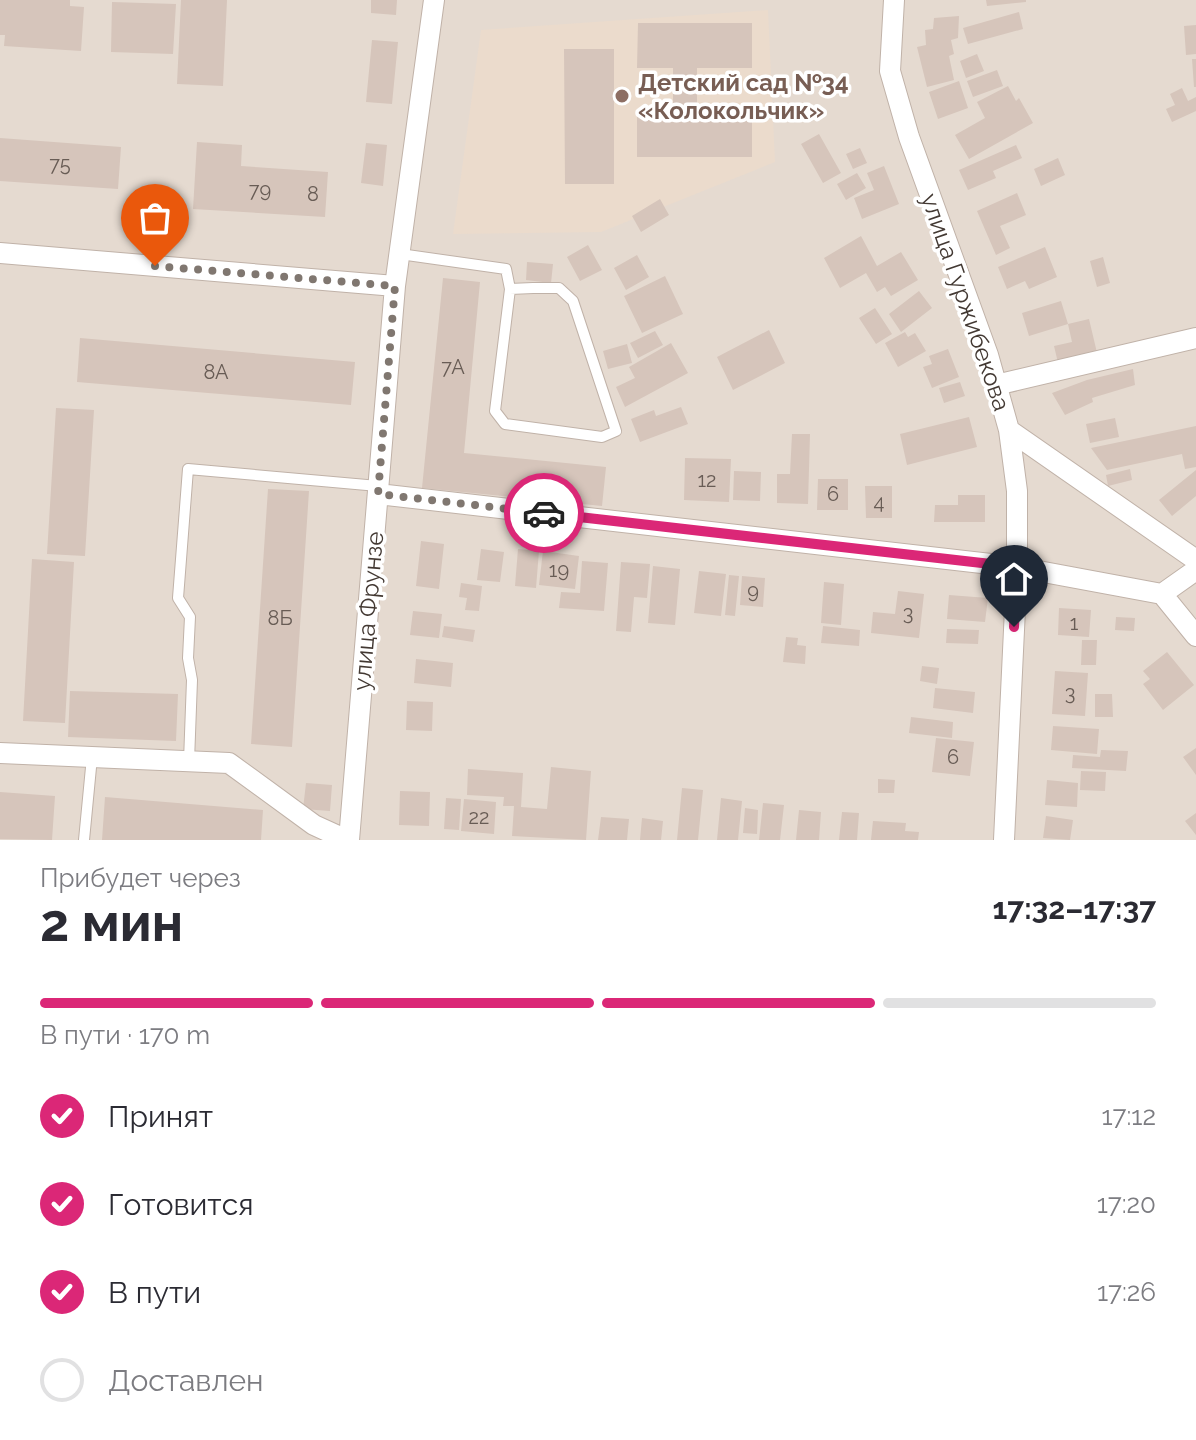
<!DOCTYPE html>
<html lang="ru">
<meta charset="utf-8">
<style>
:root{--surface:#fff;--page:#f2f2f3;--text:#2b2b33;--muted:#7c7c81;--line:#e1e1e2;--accent:#db2777}
body{margin:0;font-family:Raleway,sans-serif;background:var(--page);color:var(--text);height:100vh;display:flex;flex-direction:column;font-size:30px;white-space:nowrap}
*{box-sizing:border-box;margin:0}
p{font-size:26px;color:var(--muted)}
.icon{flex:none;width:44px;height:44px;fill:none;stroke:currentColor;stroke-width:2;stroke-linecap:round;stroke-linejoin:round}
.map{position:relative;height:840px;overflow:hidden}
.drawer{display:flex;flex-direction:column;background:var(--surface);flex:1}
.drawer>*{flex:none}
.pin{position:absolute;display:grid;place-items:center;width:68px;height:68px;color:#fff;margin:-82px -34px;border-radius:50% 50% 50% 0;rotate:-45deg;box-shadow:0 0 8px #0007}
.pin .icon{rotate:45deg}
.courier{position:absolute;display:grid;place-items:center;width:80px;height:80px;margin:-40px;border:6px solid #db2777;border-radius:50%;background:#fff;color:#222;box-shadow:0 2px 10px #0007}
.headline em{font-style:normal;font-weight:700}
.headline div{display:flex;flex-direction:column-reverse}
.headline{display:flex;align-items:center;justify-content:space-between;height:136px;padding:0 40px}
h1{font-size:52px;font-weight:700;line-height:60px}
.bar{display:grid;grid-template-columns:repeat(4,1fr);gap:12px 8px;align-content:center;height:96px;padding:0 40px}
.bar i{height:10px;border-radius:6px;background:var(--line)}
.bar .on{background:var(--accent)}
.bar p{grid-column:span 4}
ol{padding:0 40px;list-style:none}
li{display:flex;align-items:center;gap:24px;height:88px}
li p{margin-inline-start:auto}
li .icon{padding:8px;border-radius:50%;background:var(--accent);color:#fff;stroke-width:4}
li:last-child{color:var(--muted)}
li i{width:44px;height:44px;border:4px solid var(--line);border-radius:50%}
.map>svg:first-child{display:block}
</style>
<div class="map">
<svg width="1196" height="840" viewBox="0 0 1196 840">
<rect width="100%" height="100%" fill="#f1e9e2"/>
<!-- residential -->
<path fill="#e5dad0" d="M0 0H1196V840H0Z"/>
<!-- education -->
<path fill="#ebdbcc" d="M768 10 775 162 601 232 453 234 481 30Z"/>
<!-- building -->
<path fill="#d6c5bb" d="M0 0H70V6L84 7 81 51 4 46 5 35H0Z
M181 0H227L223 86 177 84Z
M371 0H397L396 15 371 13Z
M986 0H1026V2L987 6Z
M112 2 176 4 173 54 111 52Z
M1019 12 1023 29 968 44 963 28Z
M959 16 958 38 951 40 954 54 949 56 954 80 927 87 917 47 926 45 925 30 933 29 934 18Z
M638 23H752V68H697V116H752V157H637V116H673V68H637Z
M1196 25V54L1186 55 1184 26Z
M372 40 398 42 392 104 366 102Z
M564 49H614V184H565Z
M977 54 984 71 966 78 960 61Z
M1192 59H1196V87H1194Z
M997 70 1003 86 973 97 967 81Z
M959 81 968 108 938 119 929 92Z
M1008 86 1016 101 1019 98 1033 123 969 159 955 135 985 118 977 102Z
M1182 88 1188 101 1196 97V111L1172 122 1166 109 1175 105 1170 94Z
M819 134 841 173 823 183 801 144Z
M0 138 121 147 118 189 0 181Z
M197 142 242 145 241 166 328 172 325 217 193 209Z
M366 143 387 145 383 186 361 183Z
M1016 145 1022 158 993 171 996 178 968 190 959 170Z
M860 148 867 163 853 169 846 154Z
M1058 158 1065 175 1041 186 1034 169Z
M884 166 899 204 862 219 854 198 874 190 867 173Z
M857 173 866 188 846 200 837 184Z
M1017 193 1026 215 1000 226 1010 248 996 255 977 211Z
M660 199 669 215 641 232 632 216Z
M861 236 877 266 901 252 918 280 891 296 885 287 877 292 866 273 840 288 824 258Z
M588 245 602 270 580 281 567 257Z
M1045 247 1057 277 1029 289 1025 281 1007 289 998 267Z
M637 255 649 277 626 290 614 268Z
M1103 257 1110 283 1097 287 1090 261Z
M527 262 553 264 551 283 526 280Z
M665 276 683 314 642 333 624 296Z
M443 278 480 282 464 453 606 467 602 506 422 488Z
M919 291 932 308 901 332 889 314Z
M1061 301 1068 324 1029 336 1022 313Z
M875 308 892 334 876 344 859 318Z
M1089 319 1098 357 1059 367 1054 346 1072 342 1068 324Z
M769 330 785 363 733 390 717 357Z
M655 331 663 345 638 358 630 343Z
M905 332 908 337 915 333 926 351 898 367 885 343Z
M80 338 355 362 351 405 77 382Z
M671 343 688 373 625 407 616 387 635 378 629 367Z
M627 344 632 363 608 369 603 351Z
M948 349 959 377 932 388 923 367 932 364 929 356Z
M1133 369 1135 385 1092 398 1093 402 1065 415 1052 393 1087 380Z
M960 382 965 396 944 403 939 388Z
M681 407 688 424 640 442 631 419 654 410 656 416Z
M56 408 94 410 85 556 47 554Z
M969 417 977 447 907 465 900 434Z
M1115 418 1119 437 1090 443 1086 424Z
M1196 426V467L1185 469 1182 454 1107 470 1091 448Z
M792 434H810L808 504 777 503V474H790Z
M685 458 731 459 729 502 684 500Z
M1130 469 1132 480 1108 486 1106 475Z
M1196 470V496L1172 516 1159 500Z
M734 471 761 472 760 501 733 500Z
M818 479H848V510H817Z
M865 486H892V518H866Z
M268 489 309 491 292 747 251 744Z
M958 495H985V522H934L935 505H958Z
M421 541 444 544 439 589 416 586Z
M481 549 504 552 500 582 477 580Z
M518 549 539 551 536 588 515 586Z
M543 551 579 556 575 589 539 585Z
M32 559 74 562 65 723 23 721Z
M582 561 608 563 604 611 559 608 561 592 580 593Z
M621 562 650 564 647 598 634 597 631 632 616 631Z
M653 566 680 569 675 625 648 623Z
M699 571 726 574 721 616 694 613Z
M729 575 739 576 735 616 725 615Z
M742 576 765 578 763 607 740 605Z
M824 582 844 584 841 625 821 623Z
M461 583 482 586 479 611 465 610 467 598 459 597Z
M898 591 924 594 919 638 871 633 873 612 895 614Z
M949 595 988 598 985 622 947 619Z
M1059 608 1091 610 1089 637 1058 635Z
M413 611 442 614 439 638 410 635Z
M1116 617 1135 618 1134 631 1115 630Z
M444 626 475 630 473 642 442 637Z
M823 626 860 630 859 646 821 643Z
M947 629 979 630 978 644 946 643Z
M786 637 798 638 797 645 806 646 805 664 783 662Z
M1082 640H1097L1096 665H1081Z
M1167 652 1194 685 1163 710 1143 684 1150 679 1143 671Z
M416 659 453 663 451 687 414 683Z
M922 666 939 668 937 684 920 681Z
M1055 671 1088 673 1085 716 1052 714Z
M935 688 975 692 973 713 933 708Z
M70 691 178 694 176 741 68 737Z
M1095 694H1112L1113 717H1095Z
M407 701 433 702 432 731 406 730Z
M911 717 953 722 952 738 909 733Z
M1053 726 1099 729 1097 754 1051 750Z
M936 738 974 742 970 776 932 772Z
M1196 748V775L1183 757Z
M1101 750 1128 751 1126 771 1072 768 1073 755 1100 757Z
M551 767 591 771 586 840 512 836 514 806H503L504 797 467 795 468 769 523 773 521 807 547 809Z
M1081 771 1106 772 1105 791 1080 790Z
M878 779 895 780 894 793H878Z
M1047 780 1078 783 1077 807 1045 805Z
M306 783 332 785 330 811 303 809Z
M682 788 703 790 698 840H677Z
M400 791 430 792 429 826 399 825Z
M0 792 55 796 52 840 0 839Z
M105 797 263 810 261 840H102Z
M446 798 461 799 459 830 444 829Z
M721 798 742 801 738 840H717Z
M464 799 496 802 494 834 461 831Z
M763 803 784 805 780 840H759Z
M745 808 758 810 757 834 743 833Z
M799 810 821 812 819 840H796Z
M842 812 859 813 857 840H839Z
M1196 813V835L1185 821Z
M1046 816 1073 820 1070 840 1043 838Z
M601 817 629 819 627 840H598Z
M642 818 663 821 661 840H640Z
M873 821 906 823 905 831 919 832 918 840H871Z"/>
<g fill="none" stroke-linecap="round" stroke-linejoin="round">
<defs>
<path id="service" d="M400 254 506 269 510 289
M533 288H559L573 301 616 431 602 437 505 424 495 411 510 289Z
M189 761 192 680 188 658 190 617 178 598 188 469 378 486
M84 840 92 757"/>
<path id="minor" d="M894 0 890 71 909 137 988 355 1009 430 1017 491V567L1004 840
M0 253 395 286
M996 385 1196 338
M1009 430 1196 560
M378 494 1017 567 1162 594 1196 570
M1162 594 1196 636
M0 753 229 763 314 825 347 840
M349 840 395 286 434 0"/>
</defs>
<!-- service casing -->
<use href="#service" stroke="#c0b2a8" stroke-width="12"/>
<!-- minor casing -->
<use href="#minor" stroke="#c0b2a8" stroke-width="22"/>
<!-- service -->
<use href="#service" stroke="#fff" stroke-width="10"/>
<!-- minor -->
<use href="#minor" stroke="#fff" stroke-width="20"/>
</g>
<g fill="none" stroke-linecap="round" stroke-linejoin="round">
<!-- done -->
<path stroke="#807770" stroke-width="8" stroke-dasharray="0 14.4" d="M155 266 395 286 378 494 544 513"/>
<!-- route -->
<path stroke="#db2777" stroke-width="10" d="M544 513 1017 567 1014 627"/>
</g>
<!-- markers -->
<circle fill="#8d6e63" stroke="#fff" stroke-width="3" cx="622" cy="96" r="8"/>
<g text-anchor="middle" dominant-baseline="central" stroke-width="7" stroke-linejoin="round" paint-order="stroke">
<!-- number labels -->
<g font-size="20" fill="#685c55">
<text x="60" y="164">75</text>
<text x="260" y="190">79</text>
<text x="313" y="194">8</text>
<text x="453" y="367">7А</text>
<text x="216" y="372">8А</text>
<text x="707" y="480">12</text>
<text x="833" y="494">6</text>
<text x="879" y="502">4</text>
<text x="559" y="570">19</text>
<text x="753" y="591">9</text>
<text x="908" y="613">3</text>
<text x="280" y="618">8Б</text>
<text x="1074" y="623">1</text>
<text x="1070" y="693">3</text>
<text x="953" y="757">6</text>
<text x="479" y="817">22</text>
</g>
<!-- education labels -->
<g font-size="24" font-weight="bold" fill="#785e54" stroke="#fff" text-anchor="start">
<text x="638" y="82">Детский сад №34<tspan x="638" dy="28">«Колокольчик»</tspan></text>
</g>
<!-- street labels -->
<g font-size="24" fill="#433933" stroke="#fff">
<text transform="translate(966 302) rotate(71)">улица Гуржибекова</text>
<text transform="translate(368 611) rotate(-85)">улица Фрунзе</text>
</g>
</g>
</svg>
<div class="pin" style="left:155px;top:266px;background:#ea580c"><svg class="icon" aria-label="bag" viewBox="0 0 24 24"><path d="M5 8h14l-1 12H6zM9 8a3 3 0 0 1 6 0"/></svg></div>
<div class="pin" style="left:1014px;top:627px;background:#1f2937"><svg class="icon" aria-label="home" viewBox="0 0 24 24"><path d="M3 11l9-7 9 7M6 9v11h12V9"/></svg></div>
<div class="courier" style="left:544px;top:513px"><svg class="icon" aria-label="car" viewBox="0 0 24 24"><path d="M5 17H2v-5l4-1 3-4h7l3 4 3 1v5h-3M9 17h6M6 11h13"/><circle cx="7" cy="17" r="2"/><circle cx="17" cy="17" r="2"/></svg></div>
</div>
<section class="drawer">
<div class="headline"><div><h1>2 мин</h1><p>Прибудет через</p></div><em>17:32–17:37</em></div>
<div class="bar"><i class="on"></i><i class="on"></i><i class="on"></i><i></i><p>В пути · 170 m</p></div>
<ol>
<li><svg class="icon" aria-label="check" viewBox="0 0 24 24"><path d="M5 12l5 5 9-10"/></svg>Принят<p>17:12</p></li>
<li><svg class="icon" aria-label="check" viewBox="0 0 24 24"><path d="M5 12l5 5 9-10"/></svg>Готовится<p>17:20</p></li>
<li><svg class="icon" aria-label="check" viewBox="0 0 24 24"><path d="M5 12l5 5 9-10"/></svg>В пути<p>17:26</p></li>
<li><i></i>Доставлен</li>
</ol>
</section>
